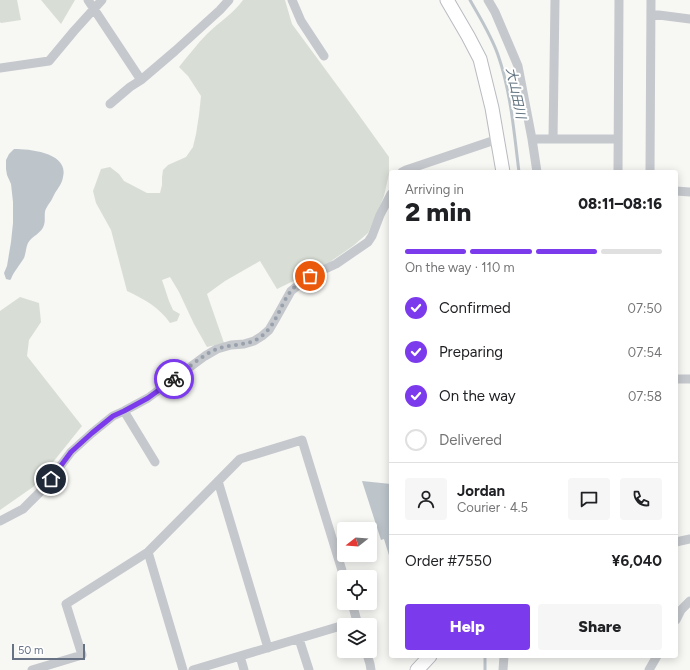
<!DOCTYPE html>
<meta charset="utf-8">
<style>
:root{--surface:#fff;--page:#f6f6f6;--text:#202124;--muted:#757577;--line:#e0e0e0;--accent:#7c3aed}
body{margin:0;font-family:Figtree,"Noto Sans JP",sans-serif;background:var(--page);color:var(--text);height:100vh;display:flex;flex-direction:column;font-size:15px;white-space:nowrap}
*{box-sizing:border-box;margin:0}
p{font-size:13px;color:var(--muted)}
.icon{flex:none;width:22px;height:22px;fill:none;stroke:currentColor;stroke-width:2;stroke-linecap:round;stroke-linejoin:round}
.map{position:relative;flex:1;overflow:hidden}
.sheet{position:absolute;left:389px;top:170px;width:289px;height:488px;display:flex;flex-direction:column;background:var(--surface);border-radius:4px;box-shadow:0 2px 10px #0003}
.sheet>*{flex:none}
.needle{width:26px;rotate:253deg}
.fabs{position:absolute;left:337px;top:522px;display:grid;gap:8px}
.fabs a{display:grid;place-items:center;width:40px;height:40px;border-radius:4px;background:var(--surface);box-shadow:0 2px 10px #0003;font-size:20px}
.scale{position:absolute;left:12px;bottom:10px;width:73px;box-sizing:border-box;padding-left:4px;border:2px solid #677385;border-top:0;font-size:11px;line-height:14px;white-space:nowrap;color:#677385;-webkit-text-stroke:3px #fff;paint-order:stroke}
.pin{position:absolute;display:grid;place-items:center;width:34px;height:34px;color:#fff;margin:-17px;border:2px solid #fff;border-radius:50%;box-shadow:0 1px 4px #0007}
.courier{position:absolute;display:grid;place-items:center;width:40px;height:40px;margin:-20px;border:3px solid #7c3aed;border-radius:50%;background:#fff;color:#222;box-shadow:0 1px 5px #0007}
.summary em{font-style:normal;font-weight:800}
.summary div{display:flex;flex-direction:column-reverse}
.summary{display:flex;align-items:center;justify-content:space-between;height:68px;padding:0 16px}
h1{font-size:26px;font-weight:800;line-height:30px}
.bar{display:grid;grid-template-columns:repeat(4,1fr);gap:6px 4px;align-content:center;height:48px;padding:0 16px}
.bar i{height:5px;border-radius:3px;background:var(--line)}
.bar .active{background:var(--accent)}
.bar p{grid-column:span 4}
.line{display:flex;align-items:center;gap:10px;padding:0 16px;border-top:1px solid var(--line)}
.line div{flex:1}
.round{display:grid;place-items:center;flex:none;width:42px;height:42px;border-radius:4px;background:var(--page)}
ol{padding:0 16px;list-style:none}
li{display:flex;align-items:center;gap:12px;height:44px}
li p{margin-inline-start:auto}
li .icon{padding:4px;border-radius:50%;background:var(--accent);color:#fff;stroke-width:4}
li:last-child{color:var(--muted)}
li i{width:22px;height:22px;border:2px solid var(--line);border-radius:50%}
.action{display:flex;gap:8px;margin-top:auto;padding:8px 16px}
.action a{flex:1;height:46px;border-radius:4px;background:var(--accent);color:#fff;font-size:16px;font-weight:800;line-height:46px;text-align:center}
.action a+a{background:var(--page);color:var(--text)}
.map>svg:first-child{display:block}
</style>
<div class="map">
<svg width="690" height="670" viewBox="0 0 690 670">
<rect width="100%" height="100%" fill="#f7f7f4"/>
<!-- green -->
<path fill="#d8ded5" d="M0 0H17L21 20 1 23 0 22Z
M41 0H75L61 24Z
M243 0H285L292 24 356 111 389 157V174L384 196 376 215 368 233 353 246 324 266 277 289 260 261 225 281 207 294 224 343 207 347 194 324 179 292 170 277 162 280 169 301 173 310 180 314 177 321 170 323C159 307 144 299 127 291L111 230 96 203 93 191 101 169 110 167 119 174 124 181 147 193H160L162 185V177L163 170 168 165 186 157 193 147 196 134 199 115 201 96 188 76 179 67C188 56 197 44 207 34 219 22 233 14 243 0Z
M20 297 39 303 41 322 29 340 27 356 82 426 33 487 0 510V311Z"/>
<!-- water -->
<path fill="#bdc5cb" d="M14 149C31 149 69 153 63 177 62 184 58 188 55 193 54 195 53 197 52 199 51 202 48 204 47 207 43 212 46 219 44 225 42 233 32 236 28 243 26 247 26 253 24 258 20 265 14 271 11 279L10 280 6 279 4 273 7 266 11 242 13 223V202L11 184 7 175 6 169V160L9 154Z
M362 481 391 484V562L384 539 381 540Z"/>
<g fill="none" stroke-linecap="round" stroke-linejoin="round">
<!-- stream -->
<path stroke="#bdc5cb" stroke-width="3" d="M470 0C480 18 491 35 498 55 511 92 514 133 519 172
M485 656V670"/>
<defs>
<path id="secondary" d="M447 0 468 36 480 59 492 108 503 172
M417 670 430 656"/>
</defs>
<!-- secondary casing -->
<use href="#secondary" stroke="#b8bbc0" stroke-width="15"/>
<!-- street -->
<path stroke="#c5c8cc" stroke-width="9" d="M88 0 141 80
M292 0 301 21 324 56
M488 0 495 12 518 66 532 139 537 172
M651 14 690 19
M0 68 49 61 74 31 102 0
M110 104 130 87 141 80 175 51 220 10 229 0
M532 139H618
M553 139 555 0
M402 172 406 170 498 139
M618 172 619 0
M650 172 651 0
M676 191 690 192
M676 379H690
M124 411 155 462
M218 481 268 648
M0 521 23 509 43 489 71 452 92 433 113 416 124 411 148 398 205 356 217 349 231 345 244 344 254 341 262 336 269 330 276 318 291 291 310 276 336 264 368 242 372 236 380 215 391 194
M676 542 690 539
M148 552 183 670
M352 603 358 625
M676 620 681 610 690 601
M299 639 309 670
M366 651 370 664 371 670
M240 656 244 670
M32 670 82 655 66 604 148 552 240 459 302 440 344 577
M193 670 344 625
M503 670 504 656
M649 670 657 656"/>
<!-- secondary -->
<use href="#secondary" stroke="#fff" stroke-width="13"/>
</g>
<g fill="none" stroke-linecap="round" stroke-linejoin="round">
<!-- done -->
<path stroke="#99a1ac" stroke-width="4" stroke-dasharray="0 7.2" d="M174 379C187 369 202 355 217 349 232 343 250 347 263 335 277 323 280 305 291 291 295 285 303 281 310 276"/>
<!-- route -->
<path stroke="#7c3aed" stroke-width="5" d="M51 479 71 452 92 433 113 416 124 411 148 398 174 379"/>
</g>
<g text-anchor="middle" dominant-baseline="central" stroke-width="4" stroke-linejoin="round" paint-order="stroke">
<!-- water labels -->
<g font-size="13" font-style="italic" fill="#637481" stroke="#fff">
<text transform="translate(516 93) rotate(78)">大山田川</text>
</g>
</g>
</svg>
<div class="fabs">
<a><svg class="needle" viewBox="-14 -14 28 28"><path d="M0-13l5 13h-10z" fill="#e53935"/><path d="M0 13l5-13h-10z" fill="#757577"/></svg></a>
<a><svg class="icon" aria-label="locate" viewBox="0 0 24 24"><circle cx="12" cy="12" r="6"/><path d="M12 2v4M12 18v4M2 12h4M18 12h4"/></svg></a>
<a><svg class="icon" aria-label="layers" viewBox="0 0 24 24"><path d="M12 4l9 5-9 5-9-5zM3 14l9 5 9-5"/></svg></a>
</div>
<div class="scale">50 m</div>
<div class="pin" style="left:310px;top:276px;background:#ea580c"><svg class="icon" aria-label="bag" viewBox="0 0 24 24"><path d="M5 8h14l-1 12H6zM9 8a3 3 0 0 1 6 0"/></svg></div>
<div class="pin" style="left:51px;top:479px;background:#1f2937"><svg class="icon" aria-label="home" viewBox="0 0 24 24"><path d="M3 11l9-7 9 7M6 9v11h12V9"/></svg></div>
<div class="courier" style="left:174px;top:379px"><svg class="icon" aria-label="bike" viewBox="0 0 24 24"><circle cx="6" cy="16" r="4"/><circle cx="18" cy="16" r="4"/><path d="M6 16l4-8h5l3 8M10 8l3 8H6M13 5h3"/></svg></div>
<section class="sheet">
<div class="summary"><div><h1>2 min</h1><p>Arriving in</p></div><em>08:11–08:16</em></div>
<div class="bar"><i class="active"></i><i class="active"></i><i class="active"></i><i></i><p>On the way · 110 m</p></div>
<ol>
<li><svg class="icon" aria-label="check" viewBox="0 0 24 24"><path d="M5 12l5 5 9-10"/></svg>Confirmed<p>07:50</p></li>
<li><svg class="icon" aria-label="check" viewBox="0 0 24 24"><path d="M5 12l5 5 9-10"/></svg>Preparing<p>07:54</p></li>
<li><svg class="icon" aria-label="check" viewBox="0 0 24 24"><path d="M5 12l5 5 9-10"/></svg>On the way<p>07:58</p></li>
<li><i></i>Delivered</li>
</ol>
<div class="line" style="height:72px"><a class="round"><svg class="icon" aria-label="person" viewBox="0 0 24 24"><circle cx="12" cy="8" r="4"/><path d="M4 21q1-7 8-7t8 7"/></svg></a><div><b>Jordan</b><p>Courier · 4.5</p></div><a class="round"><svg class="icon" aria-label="chat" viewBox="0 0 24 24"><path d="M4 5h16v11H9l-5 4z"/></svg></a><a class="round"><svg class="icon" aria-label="phone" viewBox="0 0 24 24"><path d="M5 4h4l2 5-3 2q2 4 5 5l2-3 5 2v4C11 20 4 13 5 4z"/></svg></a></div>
<div class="line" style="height:52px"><div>Order #7550</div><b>¥6,040</b></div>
<div class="action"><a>Help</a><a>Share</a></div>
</section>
</div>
